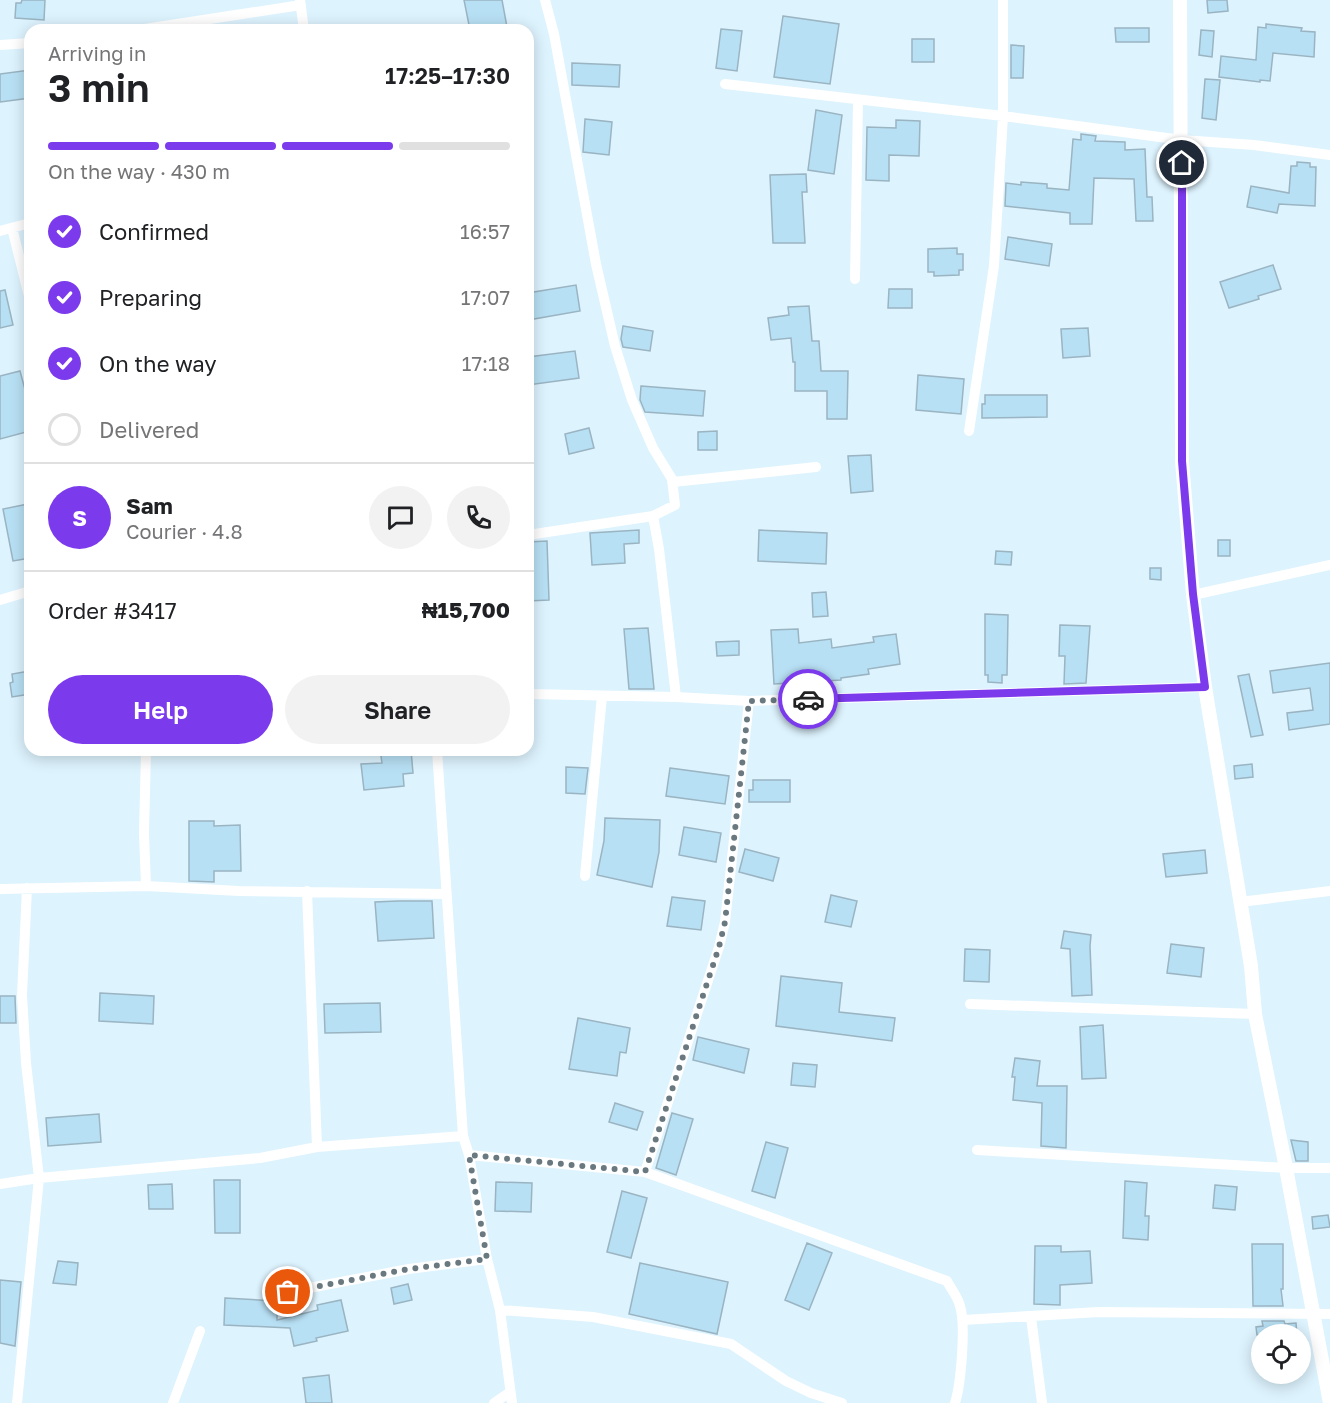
<!DOCTYPE html>
<meta charset="utf-8">
<style>
:root{--surface:#fff;--page:#f2f2f2;--text:#202124;--muted:#757577;--line:#e0e0e0;--accent:#7c3aed}
body{margin:0;font-family:"Golos Text",sans-serif;background:var(--page);color:var(--text);height:100vh;display:flex;flex-direction:column;font-size:22px;white-space:nowrap}
*{box-sizing:border-box;margin:0}
p{font-size:20px;color:var(--muted)}
.icon{flex:none;width:33px;height:33px;fill:none;stroke:currentColor;stroke-width:2;stroke-linecap:round;stroke-linejoin:round}
.map{position:relative;flex:1;overflow:hidden}
.drawer{position:absolute;left:24px;top:24px;width:510px;height:732px;display:flex;flex-direction:column;background:var(--surface);border-radius:18px;box-shadow:0 3px 15px #0003}
.drawer>*{flex:none}
.controls{position:absolute;left:1251px;top:1324px;display:grid;gap:12px}
.controls a{display:grid;place-items:center;width:60px;height:60px;border-radius:50%;background:var(--surface);box-shadow:0 3px 15px #0003;font-size:30px}
.pin{position:absolute;display:grid;place-items:center;width:51px;height:51px;color:#fff;margin:-26px;border:3px solid #fff;border-radius:50%;box-shadow:0 2px 6px #0007}
.courier{position:absolute;display:grid;place-items:center;width:60px;height:60px;margin:-30px;border:4px solid #7c3aed;border-radius:50%;background:#fff;color:#222;box-shadow:0 2px 8px #0007}
.head em{font-style:normal;font-weight:600}
.head div{display:flex;flex-direction:column-reverse}
.head{display:flex;align-items:center;justify-content:space-between;height:102px;padding:0 24px}
h1{font-size:39px;font-weight:600;line-height:45px}
.bar{display:grid;grid-template-columns:repeat(4,1fr);gap:9px 6px;align-content:center;height:72px;padding:0 24px}
.bar i{height:8px;border-radius:4px;background:var(--line)}
.bar .active{background:var(--accent)}
.bar p{grid-column:span 4}
.line{display:flex;align-items:center;gap:15px;padding:0 24px;border-top:2px solid var(--line)}
.line div{flex:1}
.round{display:grid;place-items:center;flex:none;width:63px;height:63px;border-radius:32px;background:var(--page)}
ol{padding:0 24px;list-style:none}
li{display:flex;align-items:center;gap:18px;height:66px}
li p{margin-inline-start:auto}
li .icon{padding:6px;border-radius:50%;background:var(--accent);color:#fff;stroke-width:4}
li:last-child{color:var(--muted)}
li i{width:33px;height:33px;border:3px solid var(--line);border-radius:50%}
.primary-button{display:flex;gap:12px;margin-top:auto;padding:12px 24px}
.primary-button a{flex:1;height:69px;border-radius:36px;background:var(--accent);color:#fff;font-size:24px;font-weight:600;line-height:69px;text-align:center}
.primary-button a+a{background:var(--page);color:var(--text)}
.map>svg:first-child{display:block}
</style>
<div class="map">
<svg width="1330" height="1403" viewBox="0 0 1330 1403">
<rect width="100%" height="100%" fill="#ddf3fe"/>
<!-- building -->
<path fill="#b8e0f4" stroke="#9ab4c2" stroke-width="1.5" d="M22 0H45L44 20 15 18 16 3H21Z
M464 0H502L507 27 489 30H470Z
M1207 0H1227L1228 11 1208 13Z
M783 16 839 24 830 84 774 77Z
M1266 24 1302 28 1301 31 1315 32 1314 57 1273 53 1270 81 1260 80V82L1219 77 1221 56 1256 60 1258 27 1266 28Z
M1115 28H1149V42H1116Z
M721 29 742 31 737 71 716 68Z
M1201 30 1214 31 1212 57 1199 55Z
M912 39H934V62H912Z
M1011 45 1024 46 1023 78H1011Z
M572 63 620 65 619 87 572 85Z
M30 70V98L0 102V74Z
M1205 79 1220 80 1216 120 1202 118Z
M816 110 842 115 834 174 808 170Z
M585 119 612 122 609 155 583 152Z
M896 120 920 121 919 156 889 155V181L866 180 867 127 896 128Z
M1081 134 1096 136 1095 141 1125 142V150L1145 149 1147 197H1152L1153 221H1136L1134 179 1094 178 1092 224H1070V213L1005 206 1006 183 1021 185V182L1047 184V188L1069 190 1073 139 1081 140Z
M1297 162 1310 163V167H1316L1315 206 1279 204 1277 213 1247 207 1251 186 1289 193 1291 166H1297Z
M806 174 807 192H802L805 243H773L770 175Z
M1008 237 1052 244 1049 266 1005 259Z
M957 248V254H963V270H959V275L934 276V272H928V249Z
M1273 265 1281 289 1258 296 1259 299 1229 308 1220 282Z
M576 285 580 311 528 320V293Z
M889 289H912V308H888Z
M5 290 13 325 0 328V291Z
M809 306 812 341H819L821 371H848L847 419H827V391H795V362H793L791 338 771 340 768 318 789 315 788 307Z
M623 326 653 331 650 351 623 347 621 339Z
M1088 328 1090 356 1063 358 1061 329Z
M575 351 579 378 528 385V357Z
M20 371 30 408V431L0 439V376Z
M918 375 964 379 961 414 916 410Z
M641 386 705 391 703 416 645 412 640 400Z
M985 395H1047V417L982 418V404H985Z
M589 428 594 448 569 454 565 434Z
M717 431V450H698V432Z
M871 455 873 491 851 493 848 456Z
M28 504 30 558 13 561 3 509Z
M639 530V543L624 544 625 563 592 565 590 533Z
M759 530 827 533 826 564 758 561Z
M1218 540H1230V556H1218Z
M547 541 549 600 528 601V542Z
M996 551 1012 552 1011 565 995 564Z
M1150 568H1161V580L1150 579Z
M826 592 828 616 813 617 812 593Z
M985 614 1008 615 1007 675H1002V683L988 682V675H985Z
M1060 625 1090 626 1086 683 1064 684 1065 656H1059Z
M648 628 654 689H629L624 629Z
M798 629 799 643 831 639 832 648 874 642 873 637 896 634 900 664 868 669 869 674 841 678V680L774 684 771 630Z
M739 641V655L717 656 716 642Z
M1330 663V724L1289 730 1287 713 1313 710 1310 688 1273 693 1270 671Z
M30 671V694L12 697 10 683 13 682 12 674Z
M1249 674 1263 735 1251 737 1238 676Z
M380 750H411L413 773 403 774 404 786 364 790 361 764 382 763Z
M1252 764 1253 777 1235 779 1234 766Z
M566 767 588 768 585 794 566 793Z
M670 768 729 776 725 804 666 796Z
M753 780H790V802H749V790H753Z
M605 818 660 820 659 852 652 887 597 875 604 841Z
M189 821H214V826L240 825 241 871H214V882L189 881Z
M684 827 721 833 716 862 679 855Z
M745 849 779 858 773 881 739 872Z
M1205 850 1207 873 1166 877 1163 854Z
M831 895 857 901 851 927 825 922Z
M672 897 705 901 701 930 667 926Z
M398 901H432L434 938 378 941 375 902Z
M1064 931 1091 935 1090 946 1092 995 1072 996 1070 949 1061 948Z
M1171 944 1204 948 1201 977 1167 973Z
M965 949 990 950 989 982 964 981Z
M781 976 842 983 839 1012 895 1018 892 1041 776 1026Z
M100 993 154 996 153 1024 99 1021Z
M0 996H15L16 1023H0Z
M380 1003 381 1032 325 1033 324 1004Z
M578 1018 630 1028 626 1053 620 1052 617 1076 569 1069Z
M1103 1025 1106 1078 1082 1079 1080 1027Z
M698 1037 749 1049 744 1073 693 1060Z
M1015 1058 1040 1061 1037 1086H1067L1066 1148 1041 1146 1042 1103 1013 1100 1015 1077H1012Z
M793 1063 817 1065 815 1087 791 1085Z
M615 1103 643 1112 637 1130 609 1122Z
M672 1113 693 1119 676 1175 656 1168Z
M99 1114 101 1142 48 1146 46 1118Z
M1291 1140 1308 1142V1161H1296Z
M766 1142 788 1148 775 1198 752 1191Z
M214 1180H240V1233H215Z
M1125 1181 1147 1183 1145 1216H1149L1148 1240 1123 1238Z
M496 1182 532 1183 531 1212 495 1211Z
M172 1184 173 1209H149L148 1185Z
M1215 1185 1237 1187 1235 1210 1213 1208Z
M622 1191 647 1198 631 1258 607 1252Z
M1328 1215 1330 1227 1313 1229 1312 1217Z
M807 1243 832 1253 809 1310 785 1300Z
M1252 1244H1283V1289H1281L1283 1306H1253Z
M1035 1246H1061V1252L1090 1251 1092 1283 1060 1285V1305L1034 1304Z
M58 1261 78 1263 76 1285 53 1283Z
M640 1263 728 1282 717 1334 629 1314Z
M0 1280 21 1282 15 1346 0 1343Z
M408 1284 412 1300 394 1304 391 1288Z
M225 1298 277 1301V1320L318 1310 317 1305 341 1300 348 1331 316 1338 317 1341 294 1346 290 1328 224 1325Z
M1262 1321H1284L1285 1324 1296 1323 1297 1335H1257L1256 1327 1263 1326Z
M329 1375 332 1403H306L303 1378Z"/>
<g fill="none" stroke-linecap="round" stroke-linejoin="round">
<!-- minor -->
<path stroke="#fff" stroke-width="10" d="M300 0 304 30
M545 0 554 34 596 264 615 346 632 400 653 448 672 479 675 505 653 516 659 549 676 697
M138 30 301 5
M0 45 30 43
M725 84 1003 116 1182 140 1254 145 1330 155
M12 228 30 300
M0 231 30 223
M855 279 858 100
M969 431 994 266 1003 116V0
M673 482 816 467
M528 535 653 516
M1193 595 1330 565
M0 600 30 591
M528 694 676 697 749 701 1205 687
M146 750 144 834 146 886
M437 750 463 1136 469 1155 487 1259 500 1310 512 1403
M585 876 602 696
M0 889 146 886 239 891 446 894
M307 891 317 1147
M1240 902 1330 891
M970 1004 1255 1014
M977 1150 1286 1168H1330
M469 1155 645 1172 947 1281C951 1289 958 1297 960 1306 966 1325 961 1384 955 1403
M645 1172 719 947 725 922 749 701
M0 1184 39 1178 260 1158 317 1147 463 1136
M288 1292 409 1269 487 1259
M500 1310 593 1317 731 1344 786 1381 811 1393 842 1403
M1031 1317 1042 1403
M963 1320 1099 1312 1330 1314
M17 1403 39 1178 26 1063 22 995 27 888
M173 1403 200 1331
M494 1403 510 1392"/>
<!-- tertiary -->
<path stroke="#fff" stroke-width="14" d="M1180 0 1182 461 1193 595 1205 687 1251 966 1255 1014 1286 1168 1330 1403"/>
</g>
<g fill="none" stroke-linecap="round" stroke-linejoin="round">
<!-- done -->
<path stroke="#6a7980" stroke-width="6" stroke-dasharray="0 10.8" d="M288 1292 409 1269 487 1259 469 1155 645 1172 719 947 725 922 749 701 808 699"/>
<!-- route -->
<path stroke="#7c3aed" stroke-width="8" d="M808 699 1205 687 1193 594 1182 461V163"/>
</g>
</svg>
<div class="controls">
<a><svg class="icon" aria-label="locate" viewBox="0 0 24 24"><circle cx="12" cy="12" r="6"/><path d="M12 2v4M12 18v4M2 12h4M18 12h4"/></svg></a>
</div>
<div class="pin" style="left:288px;top:1292px;background:#ea580c"><svg class="icon" aria-label="bag" viewBox="0 0 24 24"><path d="M5 8h14l-1 12H6zM9 8a3 3 0 0 1 6 0"/></svg></div>
<div class="pin" style="left:1182px;top:163px;background:#1f2937"><svg class="icon" aria-label="home" viewBox="0 0 24 24"><path d="M3 11l9-7 9 7M6 9v11h12V9"/></svg></div>
<div class="courier" style="left:808px;top:699px"><svg class="icon" aria-label="car" viewBox="0 0 24 24"><path d="M5 17H2v-5l4-1 3-4h7l3 4 3 1v5h-3M9 17h6M6 11h13"/><circle cx="7" cy="17" r="2"/><circle cx="17" cy="17" r="2"/></svg></div>
<section class="drawer">
<div class="head"><div><h1>3 min</h1><p>Arriving in</p></div><em>17:25–17:30</em></div>
<div class="bar"><i class="active"></i><i class="active"></i><i class="active"></i><i></i><p>On the way · 430 m</p></div>
<ol>
<li><svg class="icon" aria-label="check" viewBox="0 0 24 24"><path d="M5 12l5 5 9-10"/></svg>Confirmed<p>16:57</p></li>
<li><svg class="icon" aria-label="check" viewBox="0 0 24 24"><path d="M5 12l5 5 9-10"/></svg>Preparing<p>17:07</p></li>
<li><svg class="icon" aria-label="check" viewBox="0 0 24 24"><path d="M5 12l5 5 9-10"/></svg>On the way<p>17:18</p></li>
<li><i></i>Delivered</li>
</ol>
<div class="line" style="height:108px"><b class="round" style="background:var(--accent);color:#fff">S</b><div><b>Sam</b><p>Courier · 4.8</p></div><a class="round"><svg class="icon" aria-label="chat" viewBox="0 0 24 24"><path d="M4 5h16v11H9l-5 4z"/></svg></a><a class="round"><svg class="icon" aria-label="phone" viewBox="0 0 24 24"><path d="M5 4h4l2 5-3 2q2 4 5 5l2-3 5 2v4C11 20 4 13 5 4z"/></svg></a></div>
<div class="line" style="height:78px"><div>Order #3417</div><b>₦15,700</b></div>
<div class="primary-button"><a>Help</a><a>Share</a></div>
</section>
</div>
